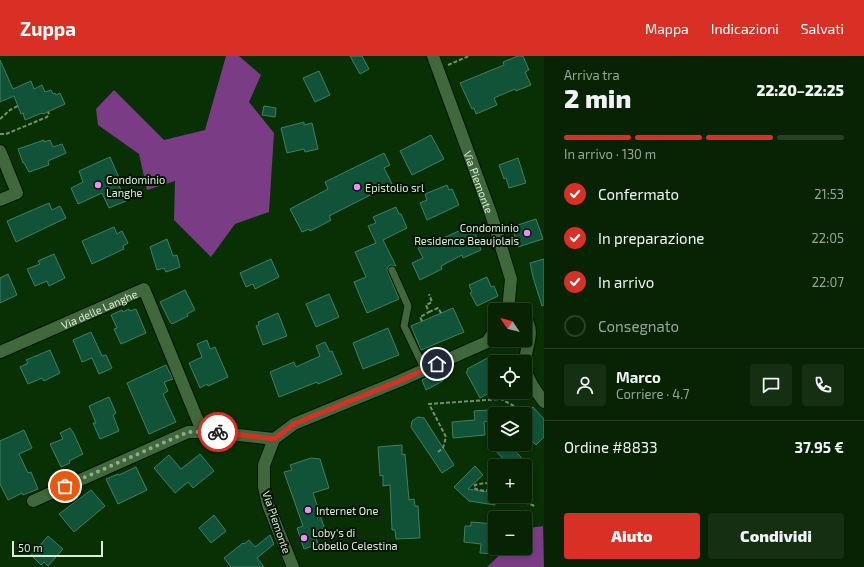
<!DOCTYPE html>
<html lang="it">
<meta charset="utf-8">
<style>
:root{--surface:#072304;--page:#152f13;--text:#f1f3f6;--muted:#98a49a;--line:#284026;--accent:#d93025}
body{margin:0;font-family:"Exo 2",sans-serif;background:var(--page);color:var(--text);height:100vh;display:flex;flex-direction:column;font-size:15px;white-space:nowrap}
*{box-sizing:border-box;margin:0}
p{font-size:13px;color:var(--muted)}
.icon{flex:none;width:22px;height:22px;fill:none;stroke:currentColor;stroke-width:2;stroke-linecap:round;stroke-linejoin:round}
.map{position:relative;flex:1;overflow:hidden}
.panel{display:flex;flex-direction:column;background:var(--surface);width:320px}
.panel>*{flex:none}
.needle{width:26px;rotate:305deg}
.controls{position:absolute;left:488px;top:247px;display:grid;gap:8px}
.controls a{display:grid;place-items:center;width:44px;height:44px;border-radius:4px;background:var(--surface);box-shadow:0 2px 6px #0003,0 0 0 1px var(--line);font-size:20px}
.scale{position:absolute;left:12px;bottom:10px;width:91px;box-sizing:border-box;padding-left:4px;border:2px solid #d9eed6;border-top:0;font-size:11px;line-height:14px;white-space:nowrap;color:#d9eed6;-webkit-text-stroke:3px #051304;paint-order:stroke}
.pin{position:absolute;display:grid;place-items:center;width:34px;height:34px;color:#fff;margin:-17px;border:2px solid #fff;border-radius:50%;box-shadow:0 1px 4px #0007}
.courier{position:absolute;display:grid;place-items:center;width:40px;height:40px;margin:-20px;border:3px solid #d93025;border-radius:50%;background:#fff;color:#222;box-shadow:0 1px 5px #0007}
.overview em{font-style:normal;font-weight:800}
.overview div{display:flex;flex-direction:column-reverse}
.overview{display:flex;align-items:center;justify-content:space-between;height:68px;padding:0 20px}
h1{font-size:26px;font-weight:800;line-height:30px}
.bar{display:grid;grid-template-columns:repeat(4,1fr);gap:6px 4px;align-content:center;height:48px;padding:0 20px}
.bar i{height:5px;border-radius:3px;background:var(--line)}
.bar .selected{background:var(--accent)}
.bar p{grid-column:span 4}
.line{display:flex;align-items:center;gap:10px;padding:0 20px;border-top:1px solid var(--line)}
.line div{flex:1}
.round{display:grid;place-items:center;flex:none;width:42px;height:42px;border-radius:4px;background:var(--page)}
ol{padding:0 20px;list-style:none}
li{display:flex;align-items:center;gap:12px;height:44px}
li p{margin-inline-start:auto}
li .icon{padding:4px;border-radius:50%;background:var(--accent);color:#fff;stroke-width:4}
li:last-child{color:var(--muted)}
li i{width:22px;height:22px;border:2px solid var(--line);border-radius:50%}
.cta{display:flex;gap:8px;margin-top:auto;padding:8px 20px}
.cta a{flex:1;height:46px;border-radius:4px;background:var(--accent);color:#fff;font-size:16px;font-weight:800;line-height:46px;text-align:center}
.cta a+a{background:var(--page);color:var(--text)}
header{display:flex;align-items:center;gap:24px;box-sizing:border-box;height:56px;padding:0 20px;background:var(--accent);color:#fff}
header strong{font-size:19px}
nav{display:flex;gap:22px;margin-inline-start:auto;font-size:14px}
main{display:flex;flex:1;min-height:0}
.map>svg:first-child{display:block}
</style>
<header>
<strong>Zuppa</strong>
<nav><a>Mappa</a><a>Indicazioni</a><a>Salvati</a></nav>
</header>
<main>
<div class="map">
<svg width="544" height="511" viewBox="0 0 544 511">
<rect width="100%" height="100%" fill="#092f05"/>
<!-- forest -->
<path fill="#7a3c85" d="M226 0H239L261 19 249 46 274 77 269 156 235 168 211 201 174 164 175 125 147 134 139 98 98 69 96 53 114 34 164 84 205 74Z
M543 470 544 511H487L507 492H525V476L529 472Z"/>
<!-- building -->
<path fill="#115339" stroke="#417f62" d="M350 0H362L369 13 360 18Z
M518 0H523L529 14 525 16 531 29 516 35 515 33 494 42 497 49 476 58 474 52 472 53 460 27 504 9 503 6Z
M0 4 13 33 31 25 34 33 42 29 45 36 51 34 53 38 55 37 56 39 60 37 65 48 43 58 42 57 25 64 23 57 21 58 14 40 0 46Z
M319 15 330 39 315 46 303 22Z
M264 50 276 52 275 61 262 59Z
M304 66V69L312 67 318 93 305 96 304 93 287 97 281 72Z
M431 79 444 103 412 119 400 95Z
M44 84V86L50 84 53 91 62 88 66 97 48 105 49 109 29 116 24 107H23L18 93Z
M384 97 390 109 384 112 392 128 329 160 331 164 324 168 310 175 309 173 302 176 290 153 328 133 325 126Z
M110 101 120 124 117 125 126 145 109 152 102 137 78 148 71 132 83 126 79 115Z
M518 102 526 127 509 132 506 122 504 123 499 109Z
M447 129 449 134 452 133 459 149 427 164 420 147 427 144 425 138Z
M49 147 52 154 60 150 66 162 16 186 7 165Z
M396 151 399 158H401L407 172 383 184 396 210 390 209 388 211 387 214 399 243 367 257 354 226 366 221 355 196 376 187 368 170 376 167 373 161Z
M536 163 543 183 518 191 512 171Z
M472 169 481 194 463 202 462 199 441 210 442 213 420 224 412 207 423 202 418 192 439 182V184Z
M114 171 117 178 122 175 128 187 123 190 124 193 92 208 82 185Z
M167 183 173 200 177 199 180 211 166 216 164 212 157 214 150 191Z
M54 198 65 222 49 230 47 225 35 230 27 213 40 208 38 205Z
M271 203 279 221 255 233 253 228 246 231 240 217Z
M544 203V249L542 250 533 221 530 207Z
M8 218 17 239 0 247V222Z
M487 221 491 231 494 230 498 240 477 250 470 237 472 236 469 229Z
M185 234 195 254 187 258 188 260 172 268 170 266 160 246Z
M329 238 339 261 316 271 306 248Z
M453 252 464 276 421 294 411 270Z
M129 253 130 255 136 253 146 277 121 288 114 273 117 272 111 259 122 254 123 256Z
M278 257 287 280 263 289 256 270 259 269 258 266Z
M388 272 399 299 363 313 353 287Z
M91 276 102 300 106 299 112 312 99 318 92 302 82 306 73 284Z
M207 284 210 293 215 291 228 321 208 330 207 328 200 332 189 307 202 301 197 288Z
M325 286 330 296 332 295 342 318 318 328 317 326 279 341 270 316 294 306 296 311 320 300 316 290Z
M50 294 60 317 44 325 42 322 28 328 20 311 28 307 26 304Z
M495 298V334L480 342 466 316 468 315 467 313Z
M166 309 173 323 164 326 168 335 163 338 176 366 149 378 127 327Z
M439 316 443 325 426 334 422 324Z
M109 341 116 357 113 359 119 375 100 383 93 367H96L89 350Z
M533 351 544 363V381L536 389 525 378V359Z
M488 354V365L484 366 485 379 453 382 452 366 475 364 474 355Z
M418 361 424 362 454 409 442 417 411 371 412 365Z
M70 372 74 378 83 398 69 405 70 407 61 411 50 388 63 383 60 377Z
M24 374 32 392 19 398 28 417 31 416 38 433 23 439 22 437 8 444 0 428V385Z
M489 388H509L529 410H510Z
M402 389V399L405 398 409 444 414 443 415 450H418L420 482 396 483 395 474H392L390 429 383 430V419L380 420 378 391Z
M200 398 214 415 193 432 188 426 175 437 154 412 169 399 181 413Z
M311 402 320 403 329 432 313 437 326 477 316 481 318 488 304 493 297 472 303 470 284 416 292 414 290 409Z
M475 410 483 419 468 433 495 437V449L469 445 454 431Z
M136 411 147 434 118 448 106 423 118 418 119 419Z
M91 434 105 450 74 476 59 458Z
M214 459 226 475 211 487 199 472Z
M471 466 495 468 494 498 480 497 481 488 464 486 465 470H471Z
M270 479 274 488 257 502 264 511H231L224 502 243 487 244 488 249 484 255 491Z
M48 480 63 493 48 510 44 506 41 509 31 499Z"/>
<g fill="none" stroke-linecap="round" stroke-linejoin="round">
<defs>
<path id="lane" d="M392 214 408 250 404 270 425 314"/>
<g id="street">
<path id="s1" d="M433 0 491 158 511 223 508 254"/>
<path d="M0 95 17 137 0 144"/>
<path d="M525 262C536 277 525 291 525 307 525 321 536 335 544 346"/>
<path id="s2" d="M0 296 144 233 202 375"/>
<path d="M33 445 188 376H212L274 383"/>
<path d="M293 511 268 449 264 431V409L274 383 294 368 399 325 487 286 495 274"/>
</g>
</defs>
<!-- lane casing -->
<use href="#lane" stroke="#001500" stroke-width="9"/>
<!-- street casing -->
<use href="#street" stroke="#001500" stroke-width="14"/>
<!-- path -->
<path stroke="#739170" stroke-width="2" stroke-dasharray="4 2" stroke-linecap="butt" d="M448 9 469 0
M0 63 10 54 18 50
M0 78H6L47 61 49 58 48 56
M429 256 438 252 441 257
M422 265 420 261 429 256 426 249 432 246 429 238
M438 396 443 392 446 381 429 348 501 343 514 350
M495 429 485 427 475 429 474 432C481 436 489 435 495 431
M508 440 535 450"/>
<!-- lane -->
<use href="#lane" stroke="#41673c" stroke-width="7"/>
<!-- street -->
<use href="#street" stroke="#41673c" stroke-width="12"/>
</g>
<g fill="none" stroke-linecap="round" stroke-linejoin="round">
<!-- done -->
<path stroke="#90ab8d" stroke-width="4" stroke-dasharray="0 7.2" d="M65 430 188 376H218"/>
<!-- route -->
<path stroke="#d93025" stroke-width="5" d="M218 376 274 383 294 368 399 325 437 308"/>
</g>
<!-- markers -->
<g fill="#eb8dfc" stroke="#051304" stroke-width="1.5">
<circle cx="98" cy="129" r="4"/>
<circle cx="357" cy="131" r="4"/>
<circle cx="527" cy="177" r="4"/>
<circle cx="308" cy="454" r="4"/>
<circle cx="304" cy="482" r="4"/>
</g>
<g text-anchor="middle" dominant-baseline="central" stroke-width="4" stroke-linejoin="round" paint-order="stroke">
<!-- poi labels -->
<g font-size="11" fill="#d9eed6" stroke="#051304" text-anchor="start">
<text x="106" y="123">Condominio<tspan x="106" dy="13">Langhe</tspan></text>
<text x="365" y="131">Epistolio srl</text>
<text x="519" y="171" text-anchor="end">Condominio<tspan x="519" dy="13">Residence Beaujolais</tspan></text>
<text x="316" y="454">Internet One</text>
<text x="312" y="476">Loby's di<tspan x="312" dy="13">Lobello Celestina</tspan></text>
</g>
<!-- street labels -->
<g font-size="11" fill="#d9eed6" stroke="#051304">
<text stroke="none"><textPath href="#s1" startOffset="134">Via Piemonte</textPath></text>
<text stroke="none"><textPath href="#s2" startOffset="108">Via delle Langhe</textPath></text>
<text transform="translate(277 466) rotate(71)">Via Piemonte</text>
</g>
</g>
</svg>
<div class="controls">
<a><svg class="needle" viewBox="-14 -14 28 28"><path d="M0-13l5 13h-10z" fill="#e53935"/><path d="M0 13l5-13h-10z" fill="#98a49a"/></svg></a>
<a><svg class="icon" aria-label="locate" viewBox="0 0 24 24"><circle cx="12" cy="12" r="6"/><path d="M12 2v4M12 18v4M2 12h4M18 12h4"/></svg></a>
<a><svg class="icon" aria-label="layers" viewBox="0 0 24 24"><path d="M12 4l9 5-9 5-9-5zM3 14l9 5 9-5"/></svg></a>
<a>+</a>
<a>−</a>
</div>
<div class="scale">50 m</div>
<div class="pin" style="left:65px;top:430px;background:#ea580c"><svg class="icon" aria-label="bag" viewBox="0 0 24 24"><path d="M5 8h14l-1 12H6zM9 8a3 3 0 0 1 6 0"/></svg></div>
<div class="pin" style="left:437px;top:308px;background:#1f2937"><svg class="icon" aria-label="home" viewBox="0 0 24 24"><path d="M3 11l9-7 9 7M6 9v11h12V9"/></svg></div>
<div class="courier" style="left:218px;top:376px"><svg class="icon" aria-label="bike" viewBox="0 0 24 24"><circle cx="6" cy="16" r="4"/><circle cx="18" cy="16" r="4"/><path d="M6 16l4-8h5l3 8M10 8l3 8H6M13 5h3"/></svg></div>
</div>
<section class="panel">
<div class="overview"><div><h1>2 min</h1><p>Arriva tra</p></div><em>22:20–22:25</em></div>
<div class="bar"><i class="selected"></i><i class="selected"></i><i class="selected"></i><i></i><p>In arrivo · 130 m</p></div>
<ol>
<li><svg class="icon" aria-label="check" viewBox="0 0 24 24"><path d="M5 12l5 5 9-10"/></svg>Confermato<p>21:53</p></li>
<li><svg class="icon" aria-label="check" viewBox="0 0 24 24"><path d="M5 12l5 5 9-10"/></svg>In preparazione<p>22:05</p></li>
<li><svg class="icon" aria-label="check" viewBox="0 0 24 24"><path d="M5 12l5 5 9-10"/></svg>In arrivo<p>22:07</p></li>
<li><i></i>Consegnato</li>
</ol>
<div class="line" style="height:72px"><a class="round"><svg class="icon" aria-label="person" viewBox="0 0 24 24"><circle cx="12" cy="8" r="4"/><path d="M4 21q1-7 8-7t8 7"/></svg></a><div><b>Marco</b><p>Corriere · 4.7</p></div><a class="round"><svg class="icon" aria-label="chat" viewBox="0 0 24 24"><path d="M4 5h16v11H9l-5 4z"/></svg></a><a class="round"><svg class="icon" aria-label="phone" viewBox="0 0 24 24"><path d="M5 4h4l2 5-3 2q2 4 5 5l2-3 5 2v4C11 20 4 13 5 4z"/></svg></a></div>
<div class="line" style="height:52px"><div>Ordine #8833</div><b>37.95 €</b></div>
<div class="cta"><a>Aiuto</a><a>Condividi</a></div>
</section>
</main>
